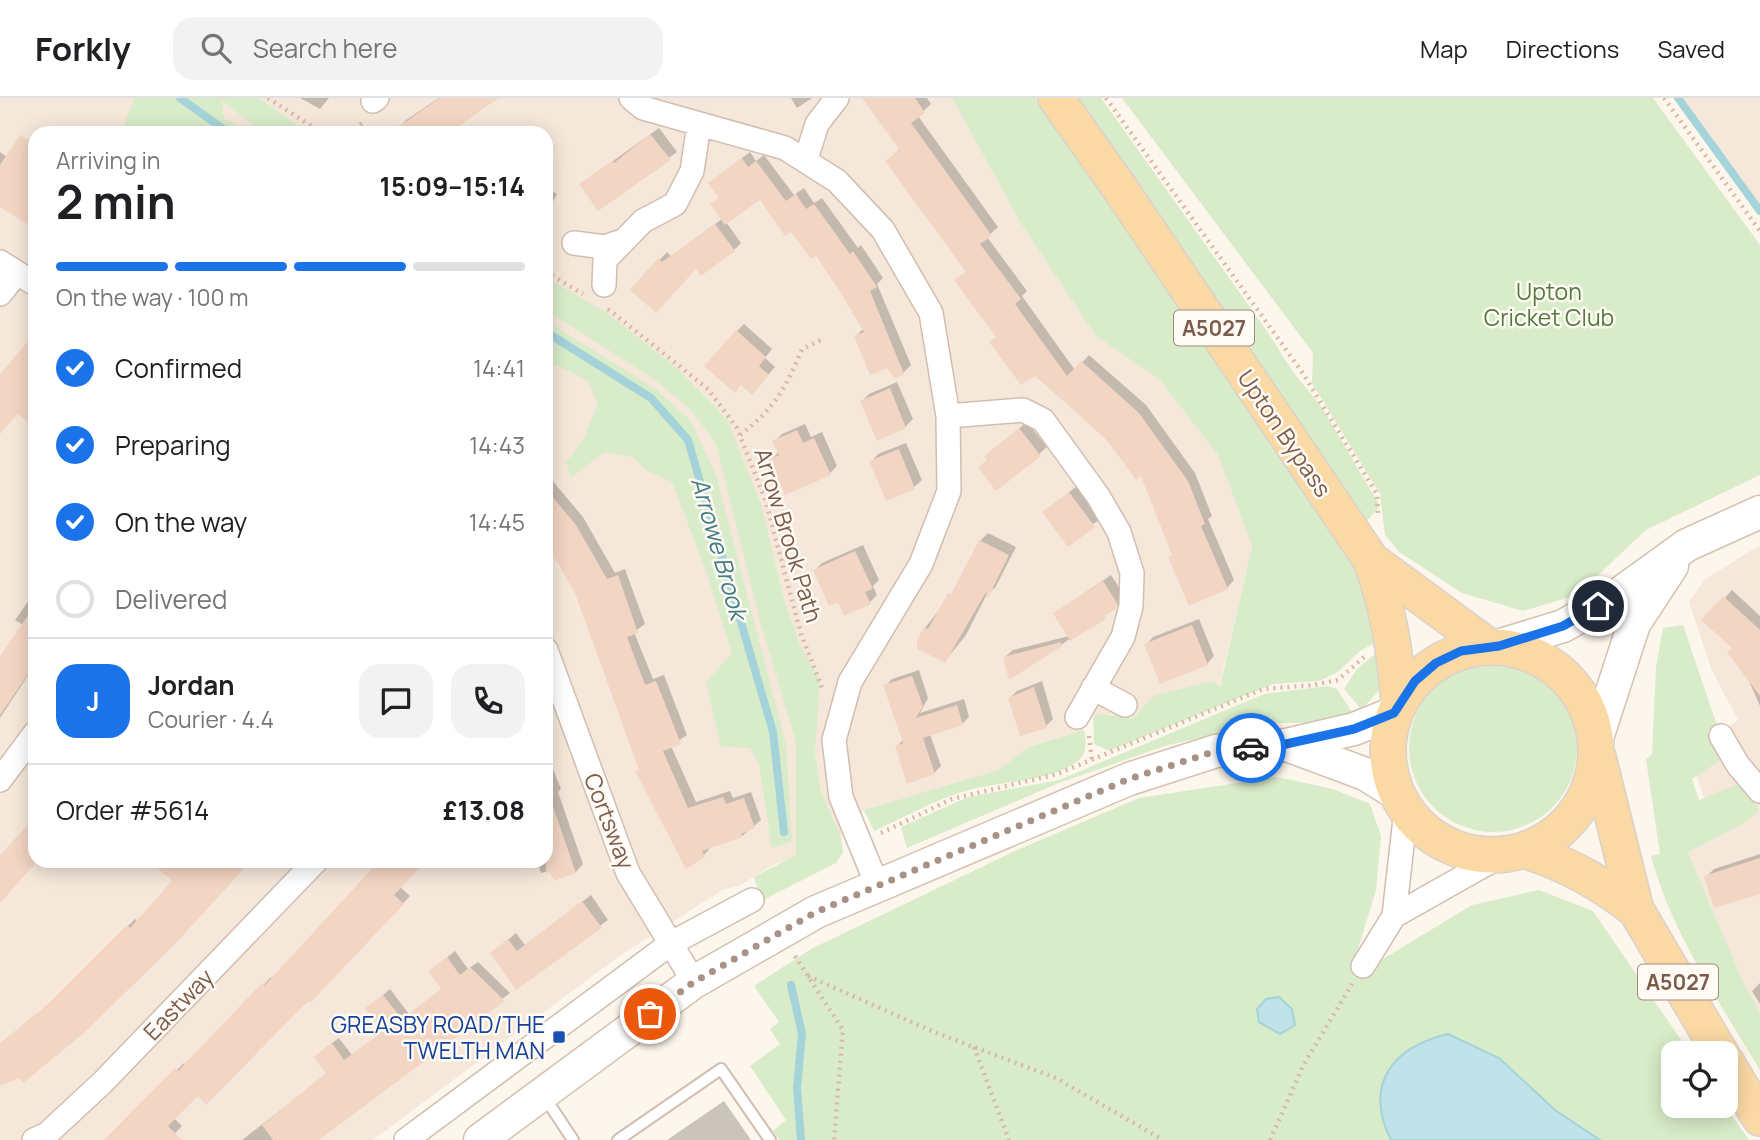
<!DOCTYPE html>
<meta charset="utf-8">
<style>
:root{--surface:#fff;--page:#f2f2f2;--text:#202124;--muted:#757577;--line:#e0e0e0;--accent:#1a73e8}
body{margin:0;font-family:Manrope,sans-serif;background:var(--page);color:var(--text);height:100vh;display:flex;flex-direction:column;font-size:26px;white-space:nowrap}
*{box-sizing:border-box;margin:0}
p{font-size:23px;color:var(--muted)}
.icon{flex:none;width:38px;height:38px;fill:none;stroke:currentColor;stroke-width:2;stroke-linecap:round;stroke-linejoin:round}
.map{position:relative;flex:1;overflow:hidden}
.sheet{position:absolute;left:28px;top:28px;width:525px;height:742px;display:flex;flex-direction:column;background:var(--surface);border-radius:21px;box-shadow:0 4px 18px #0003}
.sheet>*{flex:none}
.controls{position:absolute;left:1661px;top:943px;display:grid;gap:14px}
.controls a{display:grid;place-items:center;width:77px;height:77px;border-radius:14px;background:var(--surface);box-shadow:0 4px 18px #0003;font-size:35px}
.pin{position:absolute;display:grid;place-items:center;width:60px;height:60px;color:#fff;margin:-30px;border:4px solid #fff;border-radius:50%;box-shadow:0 2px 7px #0007}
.courier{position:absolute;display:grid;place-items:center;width:70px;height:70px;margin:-35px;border:5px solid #1a73e8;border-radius:50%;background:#fff;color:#222;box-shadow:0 2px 9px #0007}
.summary em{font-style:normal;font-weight:700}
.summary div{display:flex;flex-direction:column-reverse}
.summary{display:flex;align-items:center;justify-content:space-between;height:119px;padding:0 28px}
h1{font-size:46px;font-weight:700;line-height:52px}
.bar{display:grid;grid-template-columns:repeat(4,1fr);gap:10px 7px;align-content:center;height:84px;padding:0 28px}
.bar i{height:9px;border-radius:5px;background:var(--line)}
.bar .current{background:var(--accent)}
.bar p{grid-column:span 4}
.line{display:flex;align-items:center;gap:18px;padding:0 28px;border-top:2px solid var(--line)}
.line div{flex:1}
.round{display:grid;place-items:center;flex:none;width:74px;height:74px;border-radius:21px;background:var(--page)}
ol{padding:0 28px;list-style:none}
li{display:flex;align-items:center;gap:21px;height:77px}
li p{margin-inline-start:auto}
li .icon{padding:7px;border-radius:50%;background:var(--accent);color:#fff;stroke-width:4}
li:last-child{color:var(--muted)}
li i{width:38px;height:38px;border:4px solid var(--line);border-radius:50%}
header{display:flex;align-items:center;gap:42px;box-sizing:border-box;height:98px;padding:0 35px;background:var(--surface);border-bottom:2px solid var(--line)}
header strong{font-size:33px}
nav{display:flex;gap:38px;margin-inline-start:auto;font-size:24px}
.search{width:490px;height:63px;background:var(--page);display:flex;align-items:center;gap:18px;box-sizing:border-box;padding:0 24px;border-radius:21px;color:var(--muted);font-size:26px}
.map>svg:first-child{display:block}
</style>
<header>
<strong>Forkly</strong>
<div class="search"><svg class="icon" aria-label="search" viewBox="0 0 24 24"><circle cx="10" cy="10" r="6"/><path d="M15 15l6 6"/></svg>Search here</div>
<nav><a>Map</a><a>Directions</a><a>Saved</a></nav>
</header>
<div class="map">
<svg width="1760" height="1042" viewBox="0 0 1760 1042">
<rect width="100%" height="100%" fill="#fdf6ec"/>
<!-- residential -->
<path fill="#f5e8da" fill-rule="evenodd" d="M0 0H952L1020 124 1096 237 1159 281 1218 357 1252 448 1219 590 1134 621 1098 615 1084 624V632L1029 649 998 672 864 712 841 739 771 768 739 788 724 791 618 859 373 1042H0ZM35 35H546V763H35Z
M1678 0H1760V113Z
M1760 447V914L1744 886 1688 754 1717 739 1689 654 1738 622 1712 573 1689 504 1704 482Z"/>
<!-- green -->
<path fill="#d8ecc9" d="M135 0H259L308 35H264L222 3 224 20 247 35H121Z
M952 0H1036L1284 359 1358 475 1385 539 1360 553 1339 573 1319 583 1273 586 1109 653 1094 646 1093 620 1098 615 1133 621 1153 598 1212 583 1220 589 1252 448 1218 357 1159 281 1096 238 1020 124Z
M1069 0H1101L1267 233 1293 274 1321 308 1380 408 1366 424Z
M1122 0H1653L1760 147V377L1646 432 1577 497 1523 513 1462 495 1399 454 1385 437 1380 396 1312 285 1313 255Z
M546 179 607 215 679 272 727 321 761 406 784 501 800 547 820 583 815 655 821 694 841 739 843 755 836 765 761 803 754 779 796 757V644L760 523 716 345 690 311 652 280 546 212Z
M546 223 657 292 690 322 716 377 786 646 792 744 772 750 759 666 750 650 721 649 706 584 732 555 706 473 672 384 647 373 632 359 604 354 571 380 566 364 583 342 598 307 588 283 546 262Z
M1683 527 1724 648 1719 663 1692 681 1699 702 1738 686 1753 699 1759 713 1741 727 1688 754 1744 886 1760 914V972C1720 905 1671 834 1651 758L1660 756 1646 661 1652 656 1656 569 1663 530Z
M1380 552C1386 584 1386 589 1361 611L1344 591 1357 571Z
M1409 650a84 84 0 1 1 168 0a84 84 0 1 1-168 0Z
M1328 588 1337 591 1352 614 1318 625H1267L1168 647 1059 685 907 750 901 729 968 699 1059 682 1264 596Z
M1084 632C1087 645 1087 658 1074 666 1048 683 999 684 969 692 936 701 905 719 874 733L864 712 998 672 1029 649Z
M1277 679 1333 691 1370 706 1381 738 1376 792 1355 861 1368 870 1472 807 1539 792 1593 813 1690 955 1673 956V1008H1725L1749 1042H779L773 1033 786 1022 750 968 780 946 770 931 779 924 754 888 811 851 1017 752 1139 700Z"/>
<!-- water -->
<path fill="#bfe3e8" stroke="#a5d3da" stroke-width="2" d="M1279 899 1292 911 1295 927 1280 936 1259 924 1257 911 1266 901Z
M1448 936 1499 960 1555 1012 1600 1042H1391C1363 986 1393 949 1448 936Z"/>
<!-- shadow -->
<path fill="#0003" d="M300 0H329L320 11Z
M439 0H498L447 35H402L399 30 406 22Z
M791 0H812L797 10Z
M864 0H927L931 6 918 18 998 129 987 139 1027 193 1022 198 1047 233 1075 272 1089 257 1146 307 1195 375 1212 418 1208 421 1234 482 1227 490 1173 456 1142 375 997 238 957 183 967 173 887 63 901 50Z
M659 30 677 54 599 111 581 86Z
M0 54 7 59 35 63V129L0 106Z
M750 54 756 63 764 57 794 97 804 90 814 105 822 100 858 150 861 147 883 180 877 186 911 267 903 275 888 268 856 238 864 230 816 155 760 99 726 124 741 145 734 152 632 192 667 154 671 158 722 121 712 107 720 99 718 78Z
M546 90 557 96 546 117Z
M744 226 772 251 765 260 775 269 759 287 737 233Z
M897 284 913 321 905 329 862 303 869 296Z
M1027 324 1047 349 1039 356 989 361 994 351Z
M805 326 811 339 822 334 837 368 830 375 771 361 779 354 775 343 782 336Z
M906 345 922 382 914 389 871 364 878 356Z
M546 375 583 419 615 475 625 471 645 526 634 534 653 581 664 577 687 637 671 648 696 704 730 693 733 700 751 694 761 722 742 738 711 749 704 757 686 769 641 670 576 494 546 442Z
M1077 388 1101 420 1068 446 1044 414Z
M988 435 1016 449 995 490 988 494 966 537 945 563 925 530 957 489 980 443Z
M863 447 879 482 873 488 877 497 870 504 839 502 815 472 822 465Z
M1111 477 1124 497 1115 510 1061 547 1005 559 1013 552 1069 538 1055 515Z
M1732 492 1760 518V608L1734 549 1704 522Z
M35 494V567L0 620V562L23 527 15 522Z
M1199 521 1214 558 1207 566 1146 547 1153 539Z
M919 572 928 600 920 615 964 601 969 619 963 625 930 636 941 668 934 675 897 648 903 642 885 588 892 581Z
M1042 583 1053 621 1046 628 1010 600 1017 593Z
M546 654 561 691 558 694 583 766 576 774 555 781 552 772 541 775 537 763H546Z
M1760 756V796L1706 779 1714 771Z
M190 763H251L20 978 0 986V959L6 941 55 901 135 821 138 823Z
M382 763H425L400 789 410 798 318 895 198 996 174 1020 182 1028 168 1042H106L184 965 186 967 271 879 273 881Z
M591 797 608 822 517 890 492 855 516 835 525 847Z
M455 853 468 871 478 864 510 895 313 1042H242L328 975 316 959 323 952 339 940 352 957 385 932 368 910 390 891 409 916 443 890 430 873Z
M1760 885V906L1752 893Z
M724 1003 751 1042H667Z"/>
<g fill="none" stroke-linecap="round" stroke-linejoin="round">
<!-- stream -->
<path stroke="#a5d3da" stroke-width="8" d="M180 0 229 35
M1678 0 1760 113
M546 234 651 300 688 342 773 634 784 734
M791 887 802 936 797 990 801 1042"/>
</g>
<!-- building -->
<path fill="#f3d5c3" d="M440 0H498L450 35H389Z
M862 0H915L925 15 911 25 992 138 980 146 1021 201 1015 206 1067 278 1081 263 1139 315 1188 383 1205 426 1201 428 1228 491 1189 508 1168 459 1172 457 1141 378 1136 382 1106 341 1035 278 1021 287 989 244 996 239 954 182 966 174 885 63 900 52Z
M650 36 671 62 598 113 579 86 612 63 614 65Z
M20 37 35 46V131L0 109V67Z
M742 60 748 69 756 63 786 103 796 96 806 111 814 106 850 156 853 153 877 189 870 193 904 276 894 281 887 270 870 277 854 238 864 234 837 189 816 158 811 161 791 134 785 138 760 102 725 127 710 106 719 100 708 85Z
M715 126 735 153 701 178 696 171 656 215 630 192 658 160 662 164Z
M736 232 766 259 759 268 769 277 752 297 741 287 735 295 704 268Z
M35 235V329L18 316 0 336V276Z
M890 290 906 330 877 343 860 303Z
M1019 330 1041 358 996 393 978 369 987 362 984 358Z
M797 332 803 345 814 340 831 377 785 397 769 361 779 357 772 343Z
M899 351 915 391 886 403 869 363Z
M546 391 576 427 607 481 618 477 638 535 627 539 645 587 656 583 681 646 663 653 688 710 723 699 726 706 744 700 755 730 741 736 743 739 702 753 705 759 686 771 635 673 639 672 575 495 546 445Z
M1069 394 1095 429 1068 449 1042 414Z
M979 442 1009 457 988 500 986 494 945 565 917 551V542L924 529 928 531 948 495 951 496Z
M855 453 873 491 865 494 871 506 844 518 838 505 829 508 813 472Z
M1103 483 1117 505 1116 511 1104 518 1106 521 1070 543 1053 515Z
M1723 498 1760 532V598L1727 554 1732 550 1701 522Z
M35 507V566L0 617V558Z
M1192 527 1208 567 1160 586 1144 546Z
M1061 544 1062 548 1009 582 1003 559Z
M912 578 923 608 916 620 957 607 963 627 923 640 935 676 907 686 895 648 903 645 883 587Z
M1034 589 1047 630 1020 638 1008 600Z
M546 697H549L576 775 554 783 550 774 546 775Z
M35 719V766L0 805V757Z
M1760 760V796L1714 810 1704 778Z
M149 763H251L176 845 84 935 23 985 19 980 0 988V945L46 908 127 827 130 830 172 783Z
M379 763H426L394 797 404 806 310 905 308 903 206 1007 198 998 168 1028 182 1042H104L175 970 178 973 262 885 265 887Z
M582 803 602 830 516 892 490 855 508 841 517 853Z
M447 859 460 877 470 869 505 903 319 1042H273L262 1027 326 975 314 959 332 945 344 962 383 933 365 910 383 897 402 921 441 891 428 873Z"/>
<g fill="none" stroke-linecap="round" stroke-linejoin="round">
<defs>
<path id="service" d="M544 998 573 1042
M618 1042 721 971 770 1042"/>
<path id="minor" d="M631 0 643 10 785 50 837 83 883 132 931 215 948 318 949 393 921 466 850 584 834 642 841 699 878 789
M373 3 377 0
M806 61 817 26 837 0
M574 145 604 149 623 143
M0 164 35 186
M604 187 605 162 643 123 675 106 692 73 699 26
M0 196 17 175
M948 318 1023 312 1043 322 1098 398 1119 434 1132 475 1131 508 1123 539 1077 619
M546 552 628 775 694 884
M1093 590 1125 607
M1721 638 1738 667 1760 693
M0 682 35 635
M1394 818 1502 757
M1363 868 1394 818 1406 712
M34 1042 47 1036 103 984 316 763
M406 1042 670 846 752 802"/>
<path id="secondary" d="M1498 548 1563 528 1615 499 1687 447 1760 414
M1596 643 1634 526 1672 468
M1287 647 1365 676 1397 696
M480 1042 694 884 816 814 1129 681 1216 653 1286 647 1354 631 1394 615"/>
<path id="primary" d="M1056 0 1119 89 1371 462C1389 513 1395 552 1399 605
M1371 462 1488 548
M1388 653a104 104 0 1 1 208 0a104 104 0 1 1-208 0Z
M1598 659 1636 812 1721 956
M1524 752C1567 766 1600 784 1636 812
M1726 964 1760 1020"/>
</defs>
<!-- service casing -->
<use href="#service" stroke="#d1beb0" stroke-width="14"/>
<!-- minor casing -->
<use href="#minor" stroke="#d1beb0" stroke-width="26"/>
<!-- secondary casing -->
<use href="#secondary" stroke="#d6c0b0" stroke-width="35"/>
<!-- primary casing -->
<use href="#primary" stroke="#dad1cd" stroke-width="38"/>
<!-- path -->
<path stroke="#d9b8a5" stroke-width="4.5" stroke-dasharray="2 5" stroke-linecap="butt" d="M268 0 322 35
M1106 0 1302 274 1377 396 1378 417
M1664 0 1760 133
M349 35 365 23
M546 174 583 196
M608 211 708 291 737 330 765 401 801 536 823 592
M740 337C774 311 786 290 802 251L823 241
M1089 638 1092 662
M881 735 952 701 1057 676 1263 591 1314 587 1338 582 1364 559
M795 858 843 932 834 1042
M808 878 934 934 1056 980 1163 1042
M974 949 1009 1042
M1270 1042 1303 968 1352 886"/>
<!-- service -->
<use href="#service" stroke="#fff" stroke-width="10"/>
<!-- minor -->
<use href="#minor" stroke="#fff" stroke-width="23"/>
<!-- secondary -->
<use href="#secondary" stroke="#fff" stroke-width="32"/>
<!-- primary -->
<use href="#primary" stroke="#fbd9a5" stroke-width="35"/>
</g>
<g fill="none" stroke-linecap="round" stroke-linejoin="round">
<!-- done -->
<path stroke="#a89285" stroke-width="7" stroke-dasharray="0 12.6" d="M650 916 694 884 816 814 1129 681 1216 653 1251 650"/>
<!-- route -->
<path stroke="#1a73e8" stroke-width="9" d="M1251 650 1286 646 1354 631 1394 615 1415 583 1436 565 1461 553 1499 548 1563 528 1598 508"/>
</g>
<!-- markers -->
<rect fill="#1a4fb4" stroke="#fffaf3" stroke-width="2.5" x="552" y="932" width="14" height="14" rx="3.5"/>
<g text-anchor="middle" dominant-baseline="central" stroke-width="5" stroke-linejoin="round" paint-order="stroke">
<!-- shield labels -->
<g fill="#fffaf3" stroke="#a28b7f" stroke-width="2">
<rect x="1174" y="212.5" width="80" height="35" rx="5"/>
<rect x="1638" y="866.5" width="80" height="35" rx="5"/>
</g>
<g font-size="21" font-weight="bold" fill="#7a5c4d">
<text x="1214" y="230">A5027</text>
<text x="1678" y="884">A5027</text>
</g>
<!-- park labels -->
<g font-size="23" fill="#537a41" stroke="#fffaf3">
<text x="1549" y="193">Upton<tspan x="1549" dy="26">Cricket Club</tspan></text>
</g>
<!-- street labels -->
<g font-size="23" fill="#7a5c4d" stroke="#fffaf3">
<text transform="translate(1285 335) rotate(56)">Upton Bypass</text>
<text transform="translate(789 437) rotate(73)">Arrow Brook Path</text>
<text transform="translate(610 723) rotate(69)">Cortsway</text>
<text transform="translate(178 906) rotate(-46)">Eastway</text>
</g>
<!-- transit labels -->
<g font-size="23" fill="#164399" stroke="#fffaf3" text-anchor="end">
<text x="545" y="926">GREASBY ROAD/THE<tspan x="545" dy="26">TWELTH MAN</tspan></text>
</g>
<!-- water labels -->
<g font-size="24" font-style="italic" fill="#437c86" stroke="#fffaf3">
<text transform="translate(720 450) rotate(74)">Arrowe Brook</text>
</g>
</g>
</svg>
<div class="controls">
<a><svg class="icon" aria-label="locate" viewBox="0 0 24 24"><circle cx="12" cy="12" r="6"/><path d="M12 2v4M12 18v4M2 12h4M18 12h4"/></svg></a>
</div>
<div class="pin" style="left:650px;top:916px;background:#ea580c"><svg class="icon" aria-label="bag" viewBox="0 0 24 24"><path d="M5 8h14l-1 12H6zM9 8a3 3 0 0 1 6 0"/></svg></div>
<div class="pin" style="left:1598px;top:508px;background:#1f2937"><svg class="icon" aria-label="home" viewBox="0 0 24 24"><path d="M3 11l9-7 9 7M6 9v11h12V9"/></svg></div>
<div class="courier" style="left:1251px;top:650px"><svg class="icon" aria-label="car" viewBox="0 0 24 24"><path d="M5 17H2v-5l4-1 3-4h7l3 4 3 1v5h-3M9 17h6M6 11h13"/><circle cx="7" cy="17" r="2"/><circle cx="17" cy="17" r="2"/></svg></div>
<section class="sheet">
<div class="summary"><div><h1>2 min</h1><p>Arriving in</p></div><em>15:09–15:14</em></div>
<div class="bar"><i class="current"></i><i class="current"></i><i class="current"></i><i></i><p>On the way · 100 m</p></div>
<ol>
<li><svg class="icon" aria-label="check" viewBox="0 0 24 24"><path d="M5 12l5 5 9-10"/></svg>Confirmed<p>14:41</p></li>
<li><svg class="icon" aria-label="check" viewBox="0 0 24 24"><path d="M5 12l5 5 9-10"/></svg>Preparing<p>14:43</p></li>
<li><svg class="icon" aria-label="check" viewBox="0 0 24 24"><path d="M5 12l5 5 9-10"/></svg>On the way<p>14:45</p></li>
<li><i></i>Delivered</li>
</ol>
<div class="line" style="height:126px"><b class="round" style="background:var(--accent);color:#fff">J</b><div><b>Jordan</b><p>Courier · 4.4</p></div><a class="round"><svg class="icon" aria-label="chat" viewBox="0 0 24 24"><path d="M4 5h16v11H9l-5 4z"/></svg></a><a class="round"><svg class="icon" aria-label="phone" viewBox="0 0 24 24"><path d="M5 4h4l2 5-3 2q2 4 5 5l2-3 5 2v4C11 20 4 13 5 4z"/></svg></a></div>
<div class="line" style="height:91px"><div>Order #5614</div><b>£13.08</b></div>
</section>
</div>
